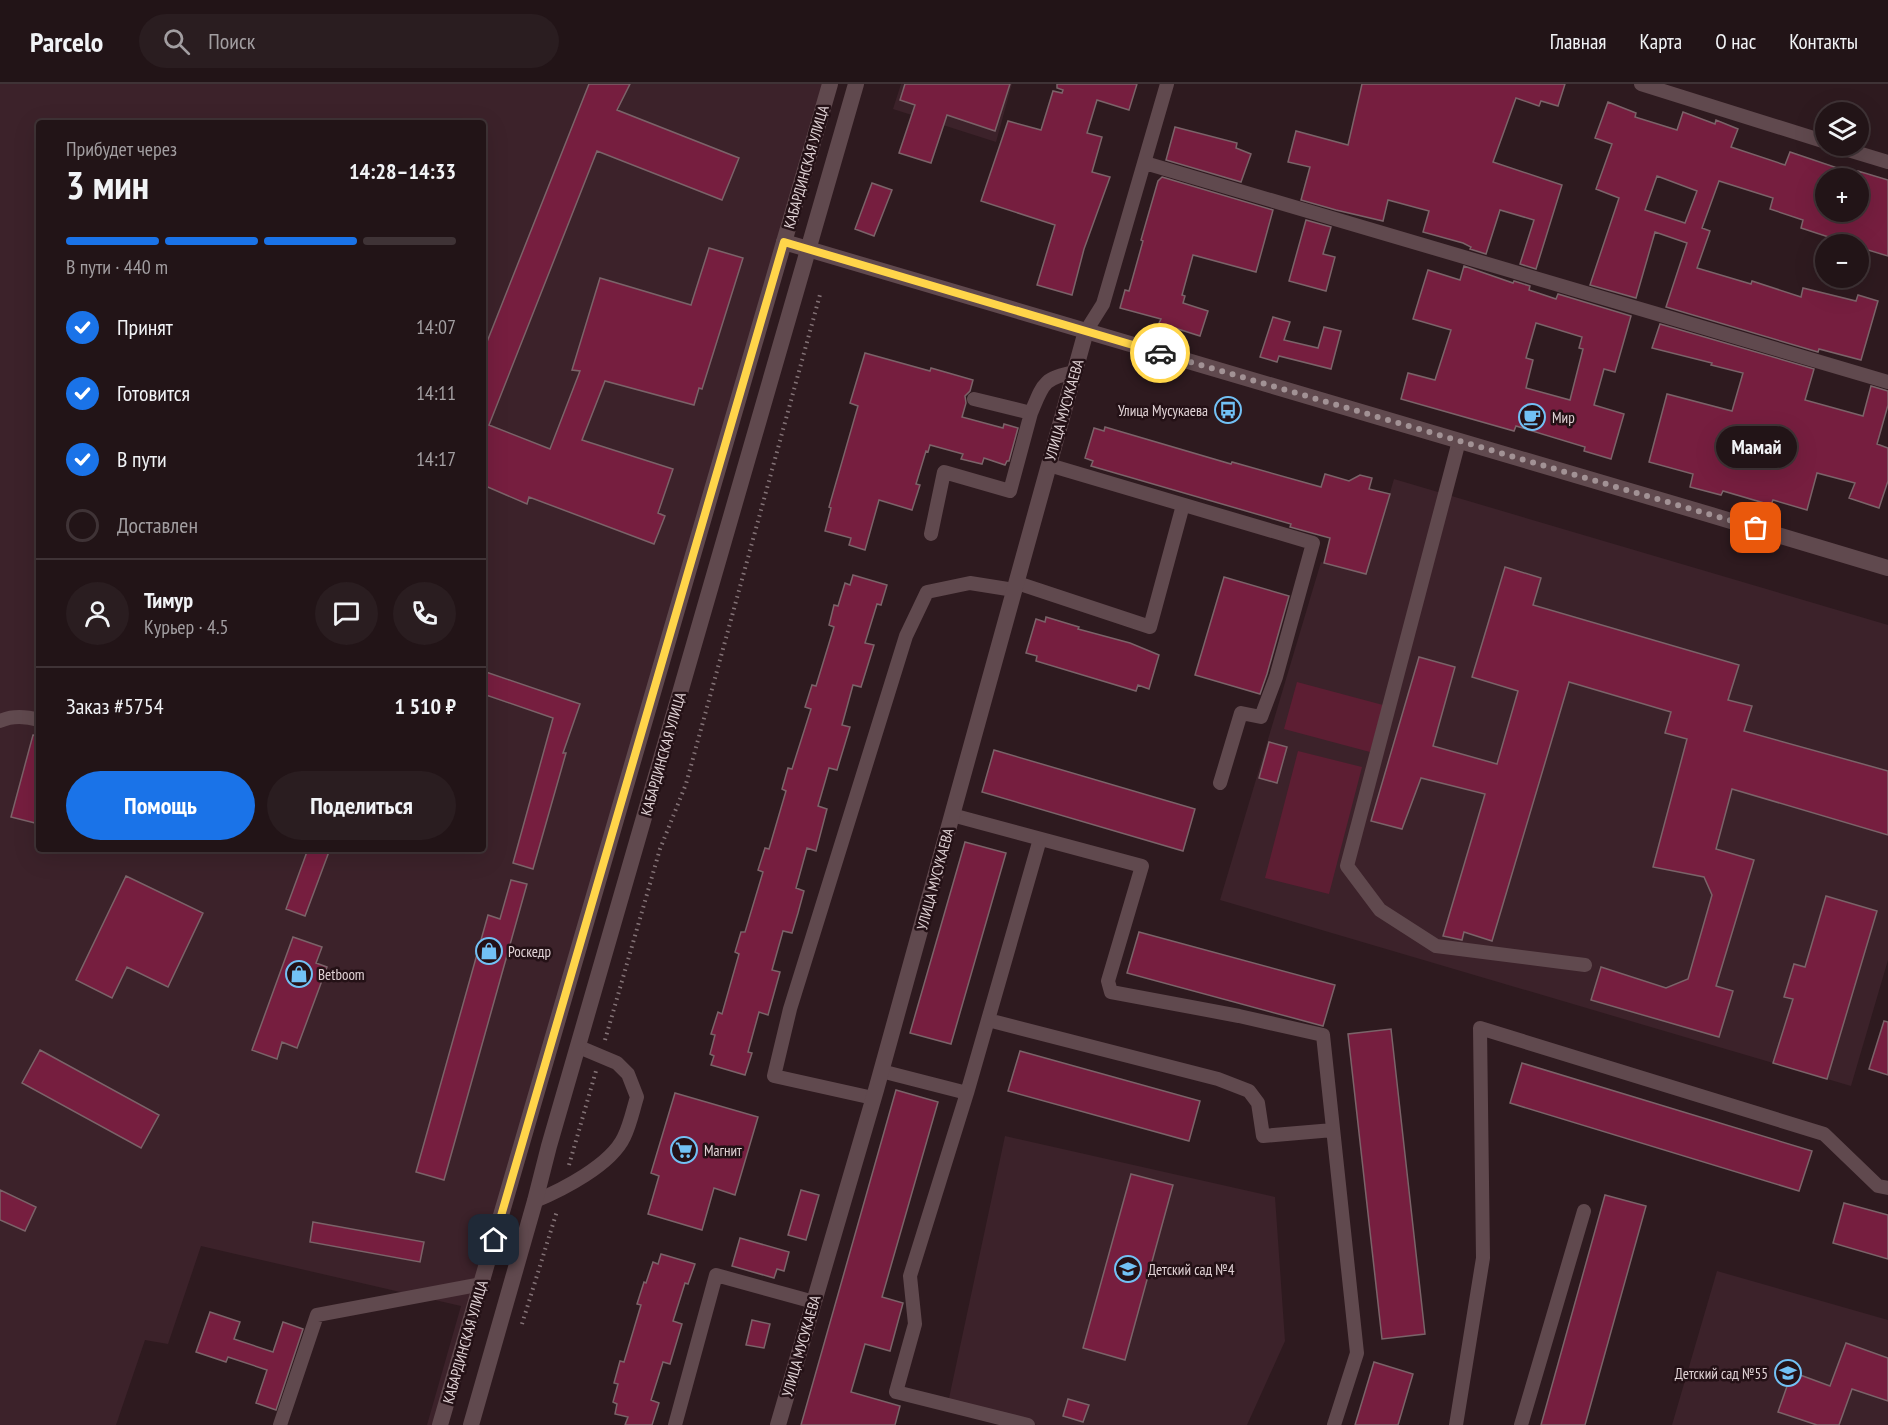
<!DOCTYPE html>
<html lang="ru">
<meta charset="utf-8">
<style>
:root{--surface:#221417;--page:#2a1d20;--text:#f1f3f6;--muted:#a29ea1;--line:#3f3336;--accent:#1a73e8}
body{margin:0;font-family:"PT Sans Narrow",sans-serif;background:var(--page);color:var(--text);height:100vh;display:flex;flex-direction:column;font-size:22px;white-space:nowrap}
*{box-sizing:border-box;margin:0}
p{font-size:20px;color:var(--muted)}
.icon{flex:none;width:33px;height:33px;fill:none;stroke:currentColor;stroke-width:2;stroke-linecap:round;stroke-linejoin:round}
.map{position:relative;flex:1;overflow:hidden}
.sheet{position:absolute;left:36px;top:36px;width:450px;height:732px;display:flex;flex-direction:column;background:var(--surface);border-radius:6px;box-shadow:0 6px 24px #0002,0 0 0 2px var(--line)}
.sheet>*{flex:none}
.buttons{position:absolute;left:1815px;top:18px;display:grid;gap:12px}
.buttons a{display:grid;place-items:center;width:54px;height:54px;border-radius:50%;background:var(--surface);box-shadow:0 6px 24px #0002,0 0 0 2px var(--line);font-size:30px}
.pin{position:absolute;display:grid;place-items:center;width:51px;height:51px;color:#fff;margin:-26px;border-radius:12px;box-shadow:0 3px 9px #0006}
.courier{position:absolute;display:grid;place-items:center;width:60px;height:60px;margin:-30px;border:4px solid #ffd54a;border-radius:50%;background:#fff;color:#222;box-shadow:0 2px 8px #0007}
.bubble{position:absolute;height:42px;border-radius:21px;background:var(--surface);box-shadow:0 6px 24px #0002,0 0 0 2px var(--line);font-size:20px;font-weight:600;line-height:42px;text-align:center}
.headline em{font-style:normal;font-weight:600}
.headline div{display:flex;flex-direction:column-reverse}
.headline{display:flex;align-items:center;justify-content:space-between;height:102px;padding:0 30px}
h1{font-size:39px;font-weight:600;line-height:45px}
.bar{display:grid;grid-template-columns:repeat(4,1fr);gap:9px 6px;align-content:center;height:72px;padding:0 30px}
.bar i{height:8px;border-radius:4px;background:var(--line)}
.bar .on{background:var(--accent)}
.bar p{grid-column:span 4}
.line{display:flex;align-items:center;gap:15px;padding:0 30px;border-top:2px solid var(--line)}
.line div{flex:1}
.round{display:grid;place-items:center;flex:none;width:63px;height:63px;border-radius:32px;background:var(--page)}
ol{padding:0 30px;list-style:none}
li{display:flex;align-items:center;gap:18px;height:66px}
li p{margin-inline-start:auto}
li .icon{padding:6px;border-radius:50%;background:var(--accent);color:#fff;stroke-width:4}
li:last-child{color:var(--muted)}
li i{width:33px;height:33px;border:3px solid var(--line);border-radius:50%}
.action{display:flex;gap:12px;margin-top:auto;padding:12px 30px}
.action a{flex:1;height:69px;border-radius:36px;background:var(--accent);color:#fff;font-size:24px;font-weight:600;line-height:69px;text-align:center}
.action a+a{background:var(--page);color:var(--text)}
header{display:flex;align-items:center;gap:36px;box-sizing:border-box;height:84px;padding:0 30px;background:var(--surface);border-bottom:2px solid var(--line)}
header strong{font-size:28px}
nav{display:flex;gap:33px;margin-inline-start:auto;font-size:21px}
.search{width:420px;height:54px;background:var(--page);display:flex;align-items:center;gap:15px;box-sizing:border-box;padding:0 21px;border-radius:33px;color:var(--muted);font-size:22px}
.map>svg:first-child{display:block}
</style>
<header>
<strong>Parcelo</strong>
<div class="search"><svg class="icon" aria-label="search" viewBox="0 0 24 24"><circle cx="10" cy="10" r="6"/><path d="M15 15l6 6"/></svg>Поиск</div>
<nav><a>Главная</a><a>Карта</a><a>О нас</a><a>Контакты</a></nav>
</header>
<div class="map">
<svg width="1888" height="1341" viewBox="0 0 1888 1341">
<rect width="100%" height="100%" fill="#2e1a1f"/>
<!-- built -->
<path fill="#3c222a" fill-rule="evenodd" d="M0 0H830L440 1341H427L461 1222 201 1162 168 1260 145 1256 116 1341H0ZM39 39H483V765H39Z
M901 0H1012L996 58 893 25Z
M1394 395 1888 541V876L1851 1002 1220 816 1321 478 1366 490Z
M1005 1052 1275 1113 1285 1257 1247 1341H1037L948 1319Z
M1717 1187 1888 1236V1341H1672Z"/>
<!-- green -->
<path fill="#5d1e33" d="M1297 598 1383 621 1370 668 1284 645Z
M1298 667 1362 683 1329 810 1265 794Z"/>
<!-- building -->
<path fill="#761e3f" stroke="#7b6369" stroke-width="1.5" fill-rule="evenodd" d="M589 0H630L617 26 739 74 722 116 597 67 489 341 550 365 580 287 572 286 600 194 691 221 709 164 743 174 702 305 699 304 694 321 605 297 582 356 673 385 658 429 665 432 654 460 529 413 527 420 483 401V268Z
M905 0H1010L995 47 947 31 931 79 899 69 915 21 900 16Z
M1057 0H1137L1129 26 1097 16 1087 49 1102 53 1092 88 1110 93 1084 165 1072 211 1037 201 1055 141 981 117 1008 37 1041 46 1053 7 1062 9 1063 6 1057 4Z
M1362 0H1565L1558 22 1541 17 1539 22 1516 14 1493 78 1562 101 1536 185 1520 180 1534 136 1500 126 1486 170 1470 165 1471 163 1463 159 1423 148 1429 127 1388 116 1383 137 1336 126 1301 116 1310 83 1288 78 1296 47 1348 61Z
M1608 18 1636 29 1635 33 1677 46 1683 28 1715 40 1716 36 1738 45 1731 63 1785 81 1790 68 1858 91V87L1888 96V172L1858 163V160H1850L1801 144 1803 136 1770 125 1773 114 1719 97 1702 144 1710 147 1697 184 1751 200 1752 197 1801 213 1803 204 1856 217 1858 211 1878 217 1861 276 1819 265 1818 268 1666 223 1687 159 1655 148 1636 214 1590 201 1619 114 1596 105 1612 60 1595 54ZM1657 92 1697 107 1685 139 1645 126ZM1826 94H1858V128H1826Z
M1175 43 1237 59 1236 64 1251 70 1241 98 1166 76Z
M1162 93 1273 126 1256 188 1193 171 1182 211 1185 212 1183 219 1208 227 1200 252 1159 239 1161 235 1120 224 1125 206 1129 207 1143 157 1141 156 1158 97Z
M872 99 892 106 874 152 855 145Z
M1306 136 1331 143 1323 170 1335 173 1326 207 1289 197Z
M1464 182 1513 199 1514 197 1530 202 1529 206 1556 215 1558 210 1631 232 1615 288 1604 285 1594 321 1624 330 1611 375 1584 367 1585 363 1516 342 1514 347 1401 315 1408 289 1435 296 1451 246 1413 235 1428 186 1460 196ZM1536 239 1582 253 1579 264 1583 265 1570 316 1526 304 1533 276 1526 274Z
M1273 233 1290 238 1284 256 1318 264 1324 243 1341 247 1331 285 1279 272 1277 278 1260 273Z
M1660 240 1814 285 1805 316 1863 332 1871 302 1888 307V321L1877 360 1888 364V397L1879 424 1849 414 1855 399 1817 389 1807 426 1773 416 1771 421 1723 407 1721 411 1690 403 1693 390 1649 378 1667 310 1732 327 1743 289 1711 281 1712 279 1652 264Z
M865 269 930 287 931 284 973 296 970 307 965 312 966 319 962 333 1003 344 1004 340 1018 344 1009 377H1007L1005 381 984 374 982 380 961 375 963 370 930 361 928 368 926 367 916 400 920 401 912 426 879 416 865 466 849 461 851 454 825 447 831 424 829 423 858 322 850 319Z
M1105 343 1231 380 1232 378 1321 403 1325 390 1349 397 1360 391 1372 394 1369 405 1390 410 1366 490 1324 479 1330 454 1290 443 1291 440 1091 382 1093 377 1085 374 1094 344 1104 347Z
M1505 483 1541 494 1533 521 1739 581 1728 616 1752 622 1744 647 1888 687V751L1732 705 1716 765 1754 776 1716 902 1733 907 1719 953 1591 916 1601 883 1666 904 1688 895 1712 811 1704 793 1653 783 1687 655 1665 649 1671 628 1569 598 1492 857 1464 848 1462 856 1443 852 1485 710 1421 694 1402 745 1371 737 1419 573 1455 583 1433 662 1497 680 1518 607 1472 593Z
M853 491 887 501 881 521 877 520 865 559 874 561 861 603 853 601 842 641 850 643 837 686 829 684 818 722 827 725 816 767 807 764 796 804 804 807 798 829 792 849 783 847 772 886 780 888 768 931 759 928 748 968 752 969 745 991 711 981 714 972 710 970 715 951 711 950 718 928 722 930 739 870 735 868 741 848H745L763 788 758 786 765 764 769 765 786 707 782 705 788 684 792 685 811 625 805 623 812 601 816 602 834 543 829 541 834 521 838 522 845 499 850 501Z
M1224 493 1289 512 1267 590 1260 610 1195 591Z
M1046 533 1079 543 1078 545 1130 559 1159 571 1149 605 1138 601 1136 607 1036 577 1037 572 1026 569 1036 535 1045 538Z
M483 587 580 620 563 669H566L533 785 513 779 553 634 483 610Z
M33 651 39 652V740L11 733Z
M1269 658 1287 663 1277 699 1259 694Z
M994 666 1195 725 1183 767 982 708Z
M965 758 1006 769 951 960 910 949Z
M308 765H330L305 832 286 825Z
M126 792 203 829 168 903 127 883 112 914 76 896Z
M511 796 527 800 444 1096 416 1088 488 831 500 835Z
M1826 812 1877 827 1827 995 1773 979 1793 915 1784 913 1794 880 1805 883Z
M1139 848 1335 901 1323 942 1127 889Z
M293 853 322 863 316 879 327 883 297 964 282 958 277 975 252 966Z
M1884 937 1888 938V991L1869 985Z
M1391 945 1425 1250 1382 1255 1348 950Z
M40 966 159 1031 141 1064 22 999Z
M1020 967 1200 1017 1189 1057 1008 1007Z
M1522 979 1812 1067 1799 1107 1510 1019Z
M896 1006 938 1018 882 1213 903 1219 890 1267 865 1260 851 1308 900 1322 895 1341H801Z
M675 1009 758 1033 735 1111 714 1104 702 1146 648 1130 659 1092 651 1089Z
M1131 1090 1173 1101 1125 1276 1083 1264Z
M0 1106 36 1123 25 1147 0 1136Z
M801 1106 819 1111 806 1156 788 1151Z
M1605 1111 1646 1122 1585 1341H1541Z
M1844 1119 1888 1131V1175L1833 1159Z
M313 1138 424 1158 420 1178 310 1158Z
M740 1154 789 1168 784 1187 777 1185 774 1194 732 1182Z
M661 1170 695 1180 688 1200 685 1199 673 1237 682 1240 670 1280 663 1278 651 1316 659 1319 652 1341H625L628 1333 615 1330 617 1320 613 1318 618 1300 614 1299 620 1277 624 1278 641 1221 637 1220 644 1198 646 1199 653 1178 658 1180Z
M210 1228 240 1238 234 1255 273 1268 283 1238 303 1245 276 1326 256 1319 267 1286 228 1273 226 1278 196 1268Z
M752 1236 770 1240 764 1264 746 1261Z
M1846 1259 1888 1274V1317L1852 1305 1839 1341H1817L1778 1328 1792 1288 1830 1302Z
M1374 1278 1413 1290 1398 1341H1355Z
M1068 1315 1089 1321 1083 1338 1063 1332Z"/>
<g fill="none" stroke-linecap="round" stroke-linejoin="round">
<!-- path -->
<path stroke="#847377" stroke-width="4" stroke-dasharray="1.5 4.5" stroke-linecap="butt" d="M605 956 660 765 686 700 821 207
M569 1081 596 987
M522 1240 557 1127"/>
<!-- service -->
<path stroke="#60494e" stroke-width="14" d="M1641 0 1826 58
M1835 62 1888 78
M1145 79 1888 298
M1086 247 1103 220 1167 0
M974 315 1031 329C1043 300 1043 294 1075 288
M1459 357 1347 782 1380 826 1436 862 1585 881
M1049 381 1313 459 1276 593 1261 633 1241 629 1220 699
M931 450 944 388 1010 407 1031 329
M1017 499 1150 543 1183 421
M0 637C13 631 25 632 39 636
M952 731 1142 782 1108 897 1111 908 1239 932 1323 951 1357 1269 1334 1341
M988 936 1218 995 1249 1007 1258 1019 1263 1052 1333 1046
M881 987 967 1009 1040 755
M967 1009 910 1192 915 1240 896 1308 1028 1341
M873 1014 774 992 790 925 906 552 927 508 970 499 1014 506
M535 1117C562 1106 611 1081 624 1053 630 1041 633 1026 637 1013L628 990 617 979 579 963
M280 1341 317 1231 482 1200
M675 1341 716 1191 814 1218
M1456 1341 1483 1174 1480 944 1824 1050 1878 1102 1888 1104
M1521 1341 1584 1127"/>
<!-- minor -->
<path stroke="#60494e" stroke-width="16" d="M778 1341 876 1006 1086 247"/>
<!-- tertiary -->
<path stroke="#60494e" stroke-width="16" d="M784 158 1711 431 1888 484"/>
<!-- secondary -->
<path stroke="#60494e" stroke-width="16" d="M440 1341 830 0
M471 1341 535 1117 549 1062 856 0"/>
</g>
<g fill="none" stroke-linecap="round" stroke-linejoin="round">
<!-- done -->
<path stroke="#a29295" stroke-width="6" stroke-dasharray="0 10.8" d="M1160 269 1756 444"/>
<!-- route -->
<path stroke="#ffd54a" stroke-width="8" d="M494 1156 784 158 1160 269"/>
</g>
<!-- icons -->
<defs>
<symbol id="bus-ring" viewBox="-11 -11 22 22"><circle r="9.5" fill="#241116" stroke="#72c1f5" stroke-width="1.5"/><path d="M-5-6H5V4H4V6H2V4H-2V6H-4V4H-5ZM-3.5-4V0h7V-4ZM-3.5 1.2v1.5H-2V1.2ZM2 1.2v1.5H3.5V1.2Z" fill="#72c1f5"/></symbol>
<symbol id="cafe-ring" viewBox="-11 -11 22 22"><circle r="9.5" fill="#241116" stroke="#72c1f5" stroke-width="1.5"/><path d="M-5.5-4.5H6V0H3Q3 3.5 0 3.5H-2.5Q-5.5 3.5-5.5 0ZM3-3.2v2h1.7v-2ZM-6 4.5H4V6H-6Z" fill="#72c1f5"/></symbol>
<symbol id="shop-ring" viewBox="-11 -11 22 22"><circle r="9.5" fill="#241116" stroke="#72c1f5" stroke-width="1.5"/><path d="M-5-2.5h2.3a2.7 3.5 0 0 1 5.4 0H5L5.5 6h-11ZM-1.5-2.5h3a1.5 2.3 0 0 0-3 0Z" fill="#72c1f5"/></symbol>
<symbol id="supermarket-ring" viewBox="-11 -11 22 22"><circle r="9.5" fill="#241116" stroke="#72c1f5" stroke-width="1.5"/><path d="M-6-5.5h2.5l.6 2H6L4.5 2H-2.5L-4.4-4H-6ZM-1.5 3.2a1.3 1.3 0 1 0 .1 0ZM3 3.2a1.3 1.3 0 1 0 .1 0Z" fill="#72c1f5"/></symbol>
<symbol id="school-ring" viewBox="-11 -11 22 22"><circle r="9.5" fill="#241116" stroke="#72c1f5" stroke-width="1.5"/><path d="M0-5L7-2L0 1L-7-2ZM-4 1L0 2.5L4 1V4Q0 6-4 4Z" fill="#72c1f5"/></symbol>
</defs>
<g fill-rule="evenodd">
<use href="#bus-ring" x="1213" y="311" width="30" height="30"/>
<use href="#cafe-ring" x="1517" y="318" width="30" height="30"/>
<use href="#shop-ring" x="474" y="852" width="30" height="30"/>
<use href="#shop-ring" x="284" y="875" width="30" height="30"/>
<use href="#supermarket-ring" x="669" y="1051" width="30" height="30"/>
<use href="#school-ring" x="1113" y="1170" width="30" height="30"/>
<use href="#school-ring" x="1773" y="1274" width="30" height="30"/>
</g>
<g text-anchor="middle" dominant-baseline="central" stroke-width="5" stroke-linejoin="round" paint-order="stroke">
<!-- street labels -->
<g font-size="15" fill="#e0d2d5" stroke="#241116">
<text transform="translate(806 83) rotate(-74)">КАБАРДИНСКАЯ УЛИЦА</text>
<text transform="translate(1064 326) rotate(-74)">УЛИЦА МУСУКАЕВА</text>
<text transform="translate(663 670) rotate(-74)">КАБАРДИНСКАЯ УЛИЦА</text>
<text transform="translate(935 795) rotate(-75)">УЛИЦА МУСУКАЕВА</text>
<text transform="translate(465 1258) rotate(-74)">КАБАРДИНСКАЯ УЛИЦА</text>
<text transform="translate(801 1262) rotate(-74)">УЛИЦА МУСУКАЕВА</text>
</g>
<!-- poi labels -->
<g font-size="15" fill="#e0d2d5" stroke="#241116" text-anchor="start">
<text x="1208" y="326" text-anchor="end">Улица Мусукаева</text>
<text x="1552" y="333">Мир</text>
<text x="508" y="867">Роскедр</text>
<text x="318" y="890">Betboom</text>
<text x="704" y="1066">Магнит</text>
<text x="1148" y="1185">Детский сад №4</text>
<text x="1768" y="1289" text-anchor="end">Детский сад №55</text>
</g>
</g>
</svg>
<div class="buttons">
<a><svg class="icon" aria-label="layers" viewBox="0 0 24 24"><path d="M12 4l9 5-9 5-9-5zM3 14l9 5 9-5"/></svg></a>
<a>+</a>
<a>−</a>
</div>
<div class="pin" style="left:1756px;top:444px;background:#ea580c"><svg class="icon" aria-label="bag" viewBox="0 0 24 24"><path d="M5 8h14l-1 12H6zM9 8a3 3 0 0 1 6 0"/></svg></div>
<div class="pin" style="left:494px;top:1156px;background:#1f2937"><svg class="icon" aria-label="home" viewBox="0 0 24 24"><path d="M3 11l9-7 9 7M6 9v11h12V9"/></svg></div>
<div class="courier" style="left:1160px;top:269px"><svg class="icon" aria-label="car" viewBox="0 0 24 24"><path d="M5 17H2v-5l4-1 3-4h7l3 4 3 1v5h-3M9 17h6M6 11h13"/><circle cx="7" cy="17" r="2"/><circle cx="17" cy="17" r="2"/></svg></div>
<div class="bubble" style="left:1716px;top:342px;width:81px">Мамай</div>
<section class="sheet">
<div class="headline"><div><h1>3 мин</h1><p>Прибудет через</p></div><em>14:28–14:33</em></div>
<div class="bar"><i class="on"></i><i class="on"></i><i class="on"></i><i></i><p>В пути · 440 m</p></div>
<ol>
<li><svg class="icon" aria-label="check" viewBox="0 0 24 24"><path d="M5 12l5 5 9-10"/></svg>Принят<p>14:07</p></li>
<li><svg class="icon" aria-label="check" viewBox="0 0 24 24"><path d="M5 12l5 5 9-10"/></svg>Готовится<p>14:11</p></li>
<li><svg class="icon" aria-label="check" viewBox="0 0 24 24"><path d="M5 12l5 5 9-10"/></svg>В пути<p>14:17</p></li>
<li><i></i>Доставлен</li>
</ol>
<div class="line" style="height:108px"><a class="round"><svg class="icon" aria-label="person" viewBox="0 0 24 24"><circle cx="12" cy="8" r="4"/><path d="M4 21q1-7 8-7t8 7"/></svg></a><div><b>Тимур</b><p>Курьер · 4.5</p></div><a class="round"><svg class="icon" aria-label="chat" viewBox="0 0 24 24"><path d="M4 5h16v11H9l-5 4z"/></svg></a><a class="round"><svg class="icon" aria-label="phone" viewBox="0 0 24 24"><path d="M5 4h4l2 5-3 2q2 4 5 5l2-3 5 2v4C11 20 4 13 5 4z"/></svg></a></div>
<div class="line" style="height:78px"><div>Заказ #5754</div><b>1 510 ₽</b></div>
<div class="action"><a>Помощь</a><a>Поделиться</a></div>
</section>
</div>
